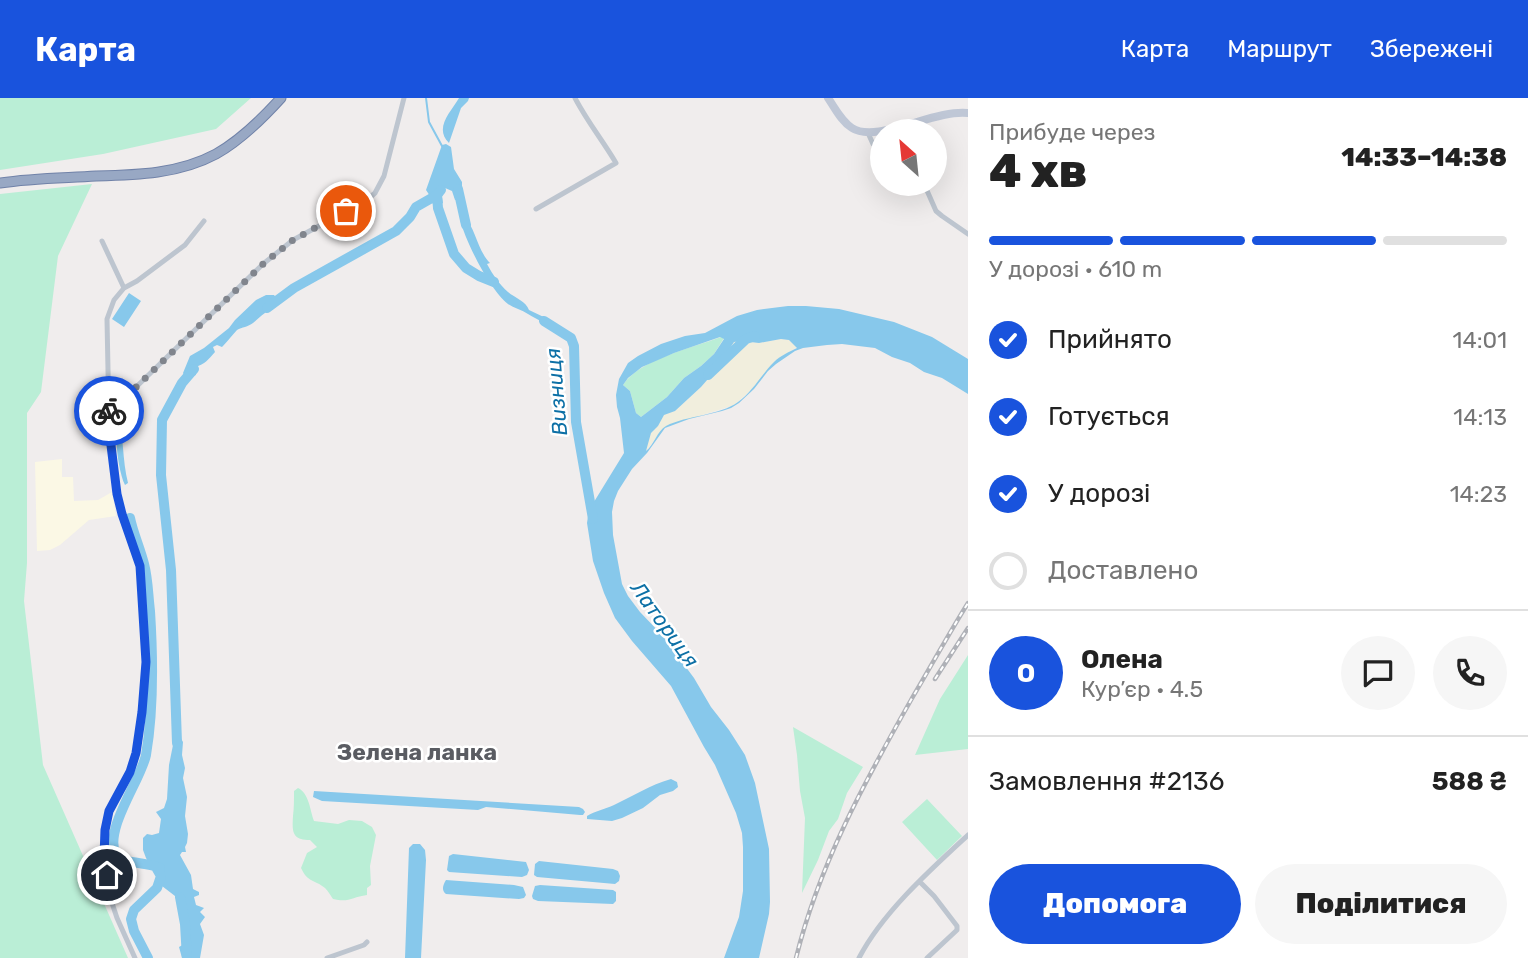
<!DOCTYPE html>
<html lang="uk">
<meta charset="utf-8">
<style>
:root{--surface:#fff;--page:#f6f6f6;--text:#222;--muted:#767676;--line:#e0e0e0;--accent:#1953dd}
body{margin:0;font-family:Rubik,sans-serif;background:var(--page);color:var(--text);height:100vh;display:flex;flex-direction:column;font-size:26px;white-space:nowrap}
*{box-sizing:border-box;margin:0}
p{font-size:23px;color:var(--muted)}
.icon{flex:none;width:38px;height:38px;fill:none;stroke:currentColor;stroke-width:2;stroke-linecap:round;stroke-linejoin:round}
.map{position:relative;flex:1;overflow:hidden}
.drawer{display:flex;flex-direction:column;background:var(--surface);width:560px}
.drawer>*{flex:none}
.needle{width:46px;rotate:333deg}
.buttons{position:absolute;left:870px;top:21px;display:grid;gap:14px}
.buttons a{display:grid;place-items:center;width:77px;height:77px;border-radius:50%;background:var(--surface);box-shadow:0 7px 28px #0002;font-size:35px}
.pin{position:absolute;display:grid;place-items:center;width:60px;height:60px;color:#fff;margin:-30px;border:4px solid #fff;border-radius:50%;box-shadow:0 2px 7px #0007}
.courier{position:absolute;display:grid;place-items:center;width:70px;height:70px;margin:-35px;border:5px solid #1953dd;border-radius:50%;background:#fff;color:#222;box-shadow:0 2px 9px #0007}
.overview em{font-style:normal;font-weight:800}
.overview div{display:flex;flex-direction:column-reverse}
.overview{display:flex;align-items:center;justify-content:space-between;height:119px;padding:0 21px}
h1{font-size:46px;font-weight:800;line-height:52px}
.bar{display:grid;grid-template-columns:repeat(4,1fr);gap:10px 7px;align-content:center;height:84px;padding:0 21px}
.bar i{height:9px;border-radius:5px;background:var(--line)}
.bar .active{background:var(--accent)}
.bar p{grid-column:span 4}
.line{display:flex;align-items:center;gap:18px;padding:0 21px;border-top:2px solid var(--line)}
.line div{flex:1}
.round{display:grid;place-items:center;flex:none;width:74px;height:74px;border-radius:37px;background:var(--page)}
ol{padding:0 21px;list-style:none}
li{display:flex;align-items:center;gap:21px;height:77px}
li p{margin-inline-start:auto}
li .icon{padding:7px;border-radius:50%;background:var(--accent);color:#fff;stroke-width:4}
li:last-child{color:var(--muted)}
li i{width:38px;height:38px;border:4px solid var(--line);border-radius:50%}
.button{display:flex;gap:14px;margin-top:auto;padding:14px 21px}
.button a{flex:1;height:80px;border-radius:42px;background:var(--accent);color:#fff;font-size:28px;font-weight:800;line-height:80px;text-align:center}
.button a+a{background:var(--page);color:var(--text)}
header{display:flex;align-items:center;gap:42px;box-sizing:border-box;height:98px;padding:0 35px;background:var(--accent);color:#fff}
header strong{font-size:33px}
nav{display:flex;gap:38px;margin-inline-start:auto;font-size:24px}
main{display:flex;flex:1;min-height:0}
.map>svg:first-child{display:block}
</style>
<header>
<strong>Карта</strong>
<nav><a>Карта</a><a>Маршрут</a><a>Збережені</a></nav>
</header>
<main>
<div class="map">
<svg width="968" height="860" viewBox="0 0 968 860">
<rect width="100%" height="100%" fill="#f0eded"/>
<!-- commercial -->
<path fill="#fbf8e5" d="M62 361V379H73L74 403 98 402 112 394 116 418 89 422 60 447 50 452 37 453 35 364Z"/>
<!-- green -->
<path fill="#baeed6" d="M0 0H251L216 31 103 56 0 72Z
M92 86 58 158 41 294 27 315V465L24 503 43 667 128 860H0V96Z
M721 239 724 240 714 256 701 268 684 280 667 299 641 319 636 315 630 293 623 287C640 261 692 250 721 239Z
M968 557V651L915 657 940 601Z
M793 629 863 669 847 695 838 721 829 733 818 762 802 795 805 720 800 693 797 657Z
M298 690C309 695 310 712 314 723L338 726 349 722 362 723 372 729 376 737 370 768 371 787 367 790V797C352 799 349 805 333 801 331 798 328 793 325 790 314 781 308 785 301 770L307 755 317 749 310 742C292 742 292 734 293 718 294 710 294 702 294 693Z
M927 701 962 738 937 762 902 724Z"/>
<!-- sand -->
<path fill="#f1eedd" d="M781 241 789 242 797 249 776 262 750 293 734 307 667 328C657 334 654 346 645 353L651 335 658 328 664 316 675 313 701 289 715 273 734 244 742 243 759 245Z"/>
<!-- water -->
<path fill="#87c8eb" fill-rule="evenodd" d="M459 0H469L468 3 461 10 449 45C434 30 450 15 459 0Z
M446 46 451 49 454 71 462 84V90L464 100 455 102 452 93 445 90 442 99 443 105 436 107 426 92 442 47Z
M463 117C476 130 477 152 490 165L487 166C493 177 499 186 508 194 515 200 526 203 529 212L550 222 556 232C553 230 549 230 546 228 544 227 543 225 542 224 538 221 532 219 528 216 522 212 514 210 508 206 490 192 465 143 460 121Z
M129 195 141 203 124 229 112 221Z
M266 197H274L278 202 276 209C267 212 260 219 253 225 248 229 242 229 237 232 235 234 226 245 222 249L217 247 213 249 215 254C209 261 204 267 195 269L196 277 186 280 183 275 190 258 204 250 229 230 235 222 256 202Z
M788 208H806L839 211 894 224 932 239 968 261V296L942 280 924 274 910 265 892 259 875 250 842 246 827 247 803 250 795 253 776 266 768 273 754 291 739 305 731 310 722 313 689 321 665 330 647 355 632 371 618 393 614 403 612 414 613 437 622 486 628 498 640 514 662 537 694 580 711 609 729 632 745 657 755 685 769 751 770 804 769 816 759 860H724L739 819 743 793V749L742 735 736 715 715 667 704 649 671 588 632 543 615 520 604 495 593 463 587 425 589 412 624 355 620 320 617 309 616 297 619 281 628 265 638 258 661 246 685 238 705 235 737 218 757 212ZM720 239 724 241 714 256 701 268 684 280 667 299 641 319 636 315 630 293 623 287 628 280 642 269 674 255ZM781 241 789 242 797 250C789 254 780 258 774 264 761 277 753 293 738 304 719 318 687 317 666 328 657 333 654 347 646 353L651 335 658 328 664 317 675 313 701 289 715 273 734 244 742 243 759 245Z
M122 308 124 309C119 324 122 335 123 350 124 362 125 373 128 385L125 387C117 371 112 324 122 308Z
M176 632 183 644 182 657 185 670 183 680 187 699 185 718 188 736 187 745 185 749 186 754H182L180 757 191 777 193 791 199 794V797L194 799 196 807 204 810 200 814 205 819 200 826 204 837 200 860H182L179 849 186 845 182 809 175 798 162 788 146 760 143 752V740L147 736 152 737 159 735 161 721 156 714 164 710 167 701 169 667Z
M671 681 677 684 678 689 673 693 660 697 643 710 622 720 612 723 587 721V718C595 713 605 711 614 707 633 698 650 687 671 681Z
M314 693 579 709 583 711 585 714 583 717H580L486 709 478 712 322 703 313 699Z
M413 746H420L425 752 426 762 421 860H405L409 750Z
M453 756 526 764 529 772 527 777 522 779 449 774 447 772 449 758Z
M539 763 613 771 618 773 620 778 619 783 615 786 537 779 534 777 535 766Z
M446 782 514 787 523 789 526 797 524 800 519 801 446 796C441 792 443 787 446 782Z
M540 787 613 792 616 794V803L613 806 538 803 533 801 532 798 535 788Z"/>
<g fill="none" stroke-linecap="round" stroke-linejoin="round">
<!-- stream -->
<path stroke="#87c8eb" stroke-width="2" d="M426 0 429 24 442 48"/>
<!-- river -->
<path stroke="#87c8eb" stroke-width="10" d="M458 91 466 127
M437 97 438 110 454 156 466 170 479 178 494 184
M267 210 294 190 396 133 410 119 416 109 437 97 441 92
M544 223 571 240 574 248 576 324 593 421
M708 277 746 241 755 238
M130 420C133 435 140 450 144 466 148 481 148 497 150 513 153 560 154 610 146 657 141 682 103 732 116 757 121 766 148 764 160 770
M177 645 171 472 161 377 162 322 182 285 194 271
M180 799 185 826 187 860
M148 860 134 833 131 821 134 812 157 790 161 778 157 771"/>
<defs>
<path id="trunk" d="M0 85C32 80 64 80 96 78 137 77 179 76 216 56 241 42 262 21 281 0"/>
</defs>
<!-- trunk casing -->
<use href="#trunk" stroke="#7082a8" stroke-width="11"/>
<!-- minor -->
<path stroke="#bdc5cf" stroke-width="5" d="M868 35 873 46 882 53
M922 86 925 88 936 113 942 118 968 136
M536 111 616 65C603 43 587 23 575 0
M102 143 124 190
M109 309 132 293 263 166 293 142 367 102 375 95 384 78 404 0
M920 784 934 798 957 828V832L927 860
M135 860 117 820 109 796 104 759 105 732 109 713 130 674 136 655 142 614 146 564 144 507 140 469 122 416 114 380 109 323 107 221 114 202 124 190 137 183 185 147 204 123
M327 860 364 847 367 844
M859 860C882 815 931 771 968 737"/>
<!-- secondary -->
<path stroke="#bfc7d6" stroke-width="8" d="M828 0C835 10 841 23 852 30 876 46 935 11 968 15"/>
<!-- trunk -->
<use href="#trunk" stroke="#98a8c4" stroke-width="9"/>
<defs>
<path id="rail" d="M935 581 968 530
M796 860C819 767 864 685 911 602 930 570 948 537 968 505"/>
</defs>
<!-- rail casing -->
<use href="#rail" stroke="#afb1b7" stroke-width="4.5"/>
<!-- rail -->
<use href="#rail" stroke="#fff" stroke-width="2" stroke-dasharray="5" stroke-linecap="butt"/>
</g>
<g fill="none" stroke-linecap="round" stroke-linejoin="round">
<!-- done -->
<path stroke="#81858d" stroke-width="7" stroke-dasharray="0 12.6" d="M109 313V309L132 293 263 166 293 142 346 113"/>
<!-- route -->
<path stroke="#1953dd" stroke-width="9" d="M107 777 104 759 105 732 109 713 130 674 136 655 142 614 146 564 140 468 122 416 117 396 108 323 109 313"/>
</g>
<g text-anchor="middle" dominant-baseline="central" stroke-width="5" stroke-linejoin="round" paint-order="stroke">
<!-- water labels -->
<g font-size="21" font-style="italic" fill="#0d70a6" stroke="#fff">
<text transform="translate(556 294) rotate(-95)">Визниця</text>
<text transform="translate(665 526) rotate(54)">Латориця</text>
</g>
<!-- quarter labels -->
<g font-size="23" font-weight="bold" fill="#5a5c62" stroke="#fff">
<text x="417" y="654">Зелена ланка</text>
</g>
</g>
</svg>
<div class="buttons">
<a><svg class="needle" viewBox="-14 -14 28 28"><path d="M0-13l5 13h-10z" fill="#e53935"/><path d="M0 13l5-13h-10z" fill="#767676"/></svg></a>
</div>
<div class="pin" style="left:346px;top:113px;background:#ea580c"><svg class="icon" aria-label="bag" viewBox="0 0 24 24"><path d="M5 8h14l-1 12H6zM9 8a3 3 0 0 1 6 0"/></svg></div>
<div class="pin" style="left:107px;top:777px;background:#1f2937"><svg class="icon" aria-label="home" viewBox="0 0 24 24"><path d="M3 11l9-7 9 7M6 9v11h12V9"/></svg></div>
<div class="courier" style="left:109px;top:313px"><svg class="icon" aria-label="bike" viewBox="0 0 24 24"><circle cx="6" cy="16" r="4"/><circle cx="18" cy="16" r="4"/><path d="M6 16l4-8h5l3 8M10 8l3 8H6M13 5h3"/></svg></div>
</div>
<section class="drawer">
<div class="overview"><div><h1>4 хв</h1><p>Прибуде через</p></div><em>14:33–14:38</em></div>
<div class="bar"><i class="active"></i><i class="active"></i><i class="active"></i><i></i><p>У дорозі · 610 m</p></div>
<ol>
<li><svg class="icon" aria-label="check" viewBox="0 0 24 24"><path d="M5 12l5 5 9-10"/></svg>Прийнято<p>14:01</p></li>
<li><svg class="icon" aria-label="check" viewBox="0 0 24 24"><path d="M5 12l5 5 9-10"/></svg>Готується<p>14:13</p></li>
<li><svg class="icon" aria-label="check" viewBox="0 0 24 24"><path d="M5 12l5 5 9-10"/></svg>У дорозі<p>14:23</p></li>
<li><i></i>Доставлено</li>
</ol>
<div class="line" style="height:126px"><b class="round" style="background:var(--accent);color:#fff">О</b><div><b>Олена</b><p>Кур’єр · 4.5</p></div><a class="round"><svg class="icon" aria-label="chat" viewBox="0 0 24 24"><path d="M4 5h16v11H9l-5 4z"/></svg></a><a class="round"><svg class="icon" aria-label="phone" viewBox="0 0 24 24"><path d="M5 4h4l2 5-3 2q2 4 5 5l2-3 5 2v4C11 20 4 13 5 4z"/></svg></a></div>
<div class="line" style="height:91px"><div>Замовлення #2136</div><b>588 ₴</b></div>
<div class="button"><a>Допомога</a><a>Поділитися</a></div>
</section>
</main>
